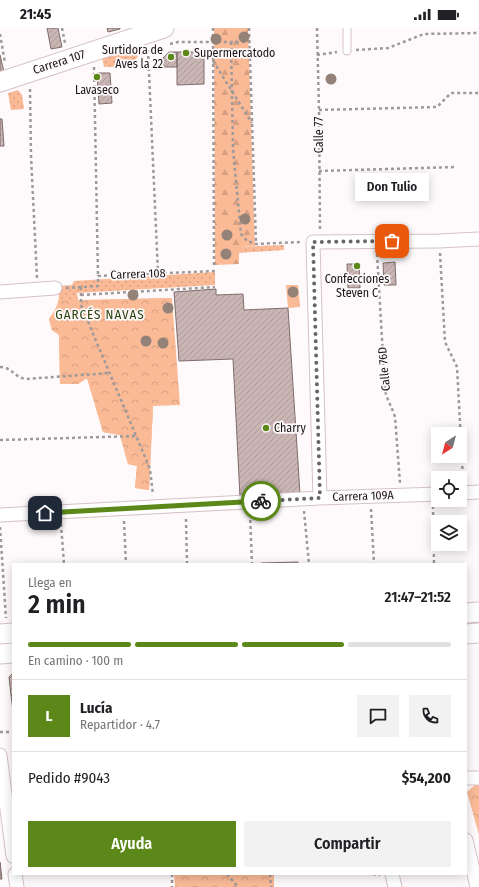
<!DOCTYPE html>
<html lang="es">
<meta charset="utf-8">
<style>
:root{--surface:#fff;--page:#f2f2f2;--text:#202124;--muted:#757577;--line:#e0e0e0;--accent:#5b8818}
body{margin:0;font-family:"Fira Sans Condensed",sans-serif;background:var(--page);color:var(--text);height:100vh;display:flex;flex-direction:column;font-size:15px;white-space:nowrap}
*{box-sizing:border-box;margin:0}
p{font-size:13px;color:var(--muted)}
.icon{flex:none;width:22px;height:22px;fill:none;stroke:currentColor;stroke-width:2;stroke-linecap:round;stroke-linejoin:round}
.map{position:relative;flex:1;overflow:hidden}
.panel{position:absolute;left:12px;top:535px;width:455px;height:312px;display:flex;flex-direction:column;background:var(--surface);border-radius:0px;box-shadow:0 2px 10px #0003}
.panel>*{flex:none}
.needle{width:26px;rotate:216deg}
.controls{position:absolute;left:431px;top:399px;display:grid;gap:8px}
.controls a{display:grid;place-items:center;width:36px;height:36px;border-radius:0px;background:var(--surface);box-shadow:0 2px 10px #0003;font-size:20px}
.pin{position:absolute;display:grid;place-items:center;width:34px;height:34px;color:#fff;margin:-17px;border-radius:8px;box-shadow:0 2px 6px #0006}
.courier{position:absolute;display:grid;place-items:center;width:40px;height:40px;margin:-20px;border:3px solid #5b8818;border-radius:50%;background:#fff;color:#222;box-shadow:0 1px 5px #0007}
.bubble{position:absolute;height:28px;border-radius:0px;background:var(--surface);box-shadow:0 2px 10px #0003;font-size:13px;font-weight:600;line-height:28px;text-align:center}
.overview em{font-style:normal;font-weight:600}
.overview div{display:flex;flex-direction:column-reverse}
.overview{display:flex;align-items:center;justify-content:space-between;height:68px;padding:0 16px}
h1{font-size:26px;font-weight:600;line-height:30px}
.bar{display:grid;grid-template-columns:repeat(4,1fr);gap:6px 4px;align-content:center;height:48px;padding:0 16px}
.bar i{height:5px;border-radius:3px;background:var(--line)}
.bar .on{background:var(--accent)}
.bar p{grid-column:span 4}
.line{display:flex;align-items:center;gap:10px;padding:0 16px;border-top:1px solid var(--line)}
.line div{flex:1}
.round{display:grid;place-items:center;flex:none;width:42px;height:42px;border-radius:0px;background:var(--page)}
.primary-button{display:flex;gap:8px;margin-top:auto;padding:8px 16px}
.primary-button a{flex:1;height:46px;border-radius:0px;background:var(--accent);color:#fff;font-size:16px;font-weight:600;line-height:46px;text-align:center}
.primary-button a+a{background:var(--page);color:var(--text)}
.status{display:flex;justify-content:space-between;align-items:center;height:28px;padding:0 20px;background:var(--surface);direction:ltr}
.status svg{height:11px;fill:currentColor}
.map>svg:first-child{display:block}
</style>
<div class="status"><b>21:45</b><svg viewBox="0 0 49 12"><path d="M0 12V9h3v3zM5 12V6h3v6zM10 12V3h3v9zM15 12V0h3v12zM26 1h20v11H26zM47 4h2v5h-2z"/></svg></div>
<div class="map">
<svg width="479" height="859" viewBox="0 0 479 859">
<defs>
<pattern id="grass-dots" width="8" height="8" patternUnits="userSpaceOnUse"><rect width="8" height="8" fill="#faba96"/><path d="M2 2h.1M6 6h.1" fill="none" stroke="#d69f81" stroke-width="1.8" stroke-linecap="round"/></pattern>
<pattern id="forest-firs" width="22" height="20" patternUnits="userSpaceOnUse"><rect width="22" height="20" fill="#faba96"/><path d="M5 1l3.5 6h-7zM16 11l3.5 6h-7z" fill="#d69f81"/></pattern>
<pattern id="park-crowns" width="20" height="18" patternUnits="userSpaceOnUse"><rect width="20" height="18" fill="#faba96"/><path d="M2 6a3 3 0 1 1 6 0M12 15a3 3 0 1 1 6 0" fill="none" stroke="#d69f81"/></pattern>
<pattern id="building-hatch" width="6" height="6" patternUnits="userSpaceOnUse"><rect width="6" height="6" fill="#c9b5b3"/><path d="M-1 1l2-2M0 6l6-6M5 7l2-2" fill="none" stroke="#ac9b99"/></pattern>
</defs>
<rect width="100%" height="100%" fill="#fefafb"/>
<!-- grass -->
<path fill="url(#grass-dots)" d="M131 21 138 28 131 38 104 39 102 30Z
M18 62 22 67 24 81 11 82 8 65Z
M284 217V222L239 225 238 219Z
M215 244V257L77 265 78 272 172 270 83 348 156 378H153L149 462 135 460 137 438 128 436 120 407 103 404 87 350 78 356H60L59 307 52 302 49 291C59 278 59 273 59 258L72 257 74 253Z"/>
<!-- forest -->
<path fill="url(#forest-firs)" d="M214 0H248L255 218 239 219V236L215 237Z
M286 257H298L300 279 288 280Z"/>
<!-- park -->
<path fill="url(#park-crowns)" d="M172 270 180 377 153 378 149 462 135 460 137 438 128 436 120 407 103 404 87 350 78 356H60L59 307 52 302 49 291 55 282 59 273Z
M476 756H479V807L467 764Z
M174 846H274V859H175Z"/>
<!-- building -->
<path fill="url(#building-hatch)" stroke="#7f6d6b" d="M47 0H58L62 19 51 21Z
M107 0H120V1L108 4Z
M169 24H177V39H164L163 30Z
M177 24H204V56L177 57Z
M0 27 4 44 0 45Z
M97 45H110L112 75 99 76Z
M0 91H2L4 118H0Z
M395 234 396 257H384L383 235Z
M347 236H359L360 260H348Z
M216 261V267L243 266 244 282 288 280 300 466 240 469 233 331 179 333 174 264Z
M298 534V536H261V535Z
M13 645V667H11L9 649Z
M11 667H13V683Z
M0 834 2 851H0Z"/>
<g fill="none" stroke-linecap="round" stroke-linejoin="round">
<defs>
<path id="lane" d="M347 0V23"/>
<path id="street" d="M0 264 55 260
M460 465 479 464
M320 470 313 214 439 213 479 211
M0 487 320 470 438 466
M0 727 13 828
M466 750H479
M466 812 477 859
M15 846 17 859
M392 846 395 859"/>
<path id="secondary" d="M0 54 164 0
M466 585 479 584
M0 606 13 605
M466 606 479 605
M0 626 13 625"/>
</defs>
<!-- lane casing -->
<use href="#lane" stroke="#d5c2c7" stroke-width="9"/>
<!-- street casing -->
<use href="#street" stroke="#d5c2c7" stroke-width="15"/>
<!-- secondary casing -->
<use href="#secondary" stroke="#d5c2c7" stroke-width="21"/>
<!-- path -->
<path stroke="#9e999a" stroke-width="2.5" stroke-dasharray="3 3" stroke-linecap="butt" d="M62 0 65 15
M213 0 214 237
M249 0 256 215
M317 0 319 82 320 201
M0 6 5 35
M231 14 233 121 241 206 247 213 256 216 300 214
M170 16 178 14H250
M148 22 158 245
M356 22 388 20 424 6 479 5
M317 27 337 24
M213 33 252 95
M94 39 98 248
M30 61 31 128 37 250
M319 82 437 79 451 65H479
M319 143 456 139
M440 225 445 314 457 339 463 451
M377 226 385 362C387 372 392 379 395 389L400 455
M81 259V277L150 441 153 467
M66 260 98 258V248L215 243
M81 267 215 259
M0 339C12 339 15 350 26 351L109 345
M0 412 136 408
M433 478 434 536
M371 481 374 536
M304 483 309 536
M250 486 252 536
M186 491 187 536
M124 493 126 536
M61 496 64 536
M0 499 6 590
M0 704H13
M172 846V859
M227 846 238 859
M270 846 271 859
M373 846 380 847"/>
<!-- lane -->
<use href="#lane" stroke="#fff" stroke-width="7"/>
<!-- street -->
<use href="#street" stroke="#fff" stroke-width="13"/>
<!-- secondary -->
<use href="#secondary" stroke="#fff" stroke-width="19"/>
</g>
<!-- trees -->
<g fill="#948278">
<circle cx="244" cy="9" r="5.5"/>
<circle cx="216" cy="11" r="5.5"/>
<circle cx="331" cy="51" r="5.5"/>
<circle cx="245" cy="191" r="5.5"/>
<circle cx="227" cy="207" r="5.5"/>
<circle cx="226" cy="226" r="5.5"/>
<circle cx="293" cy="264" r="5.5"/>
<circle cx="133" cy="267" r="5.5"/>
<circle cx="168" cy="280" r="5.5"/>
<circle cx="146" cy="313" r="5.5"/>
<circle cx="163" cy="315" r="5.5"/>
</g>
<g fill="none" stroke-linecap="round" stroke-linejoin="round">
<!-- done -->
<path stroke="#6a6466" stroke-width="4" stroke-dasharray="0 7.2" d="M261 473 320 470 313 214 392 213"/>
<!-- route -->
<path stroke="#5b8818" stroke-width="5" d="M45 485 261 473"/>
</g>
<!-- markers -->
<g fill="#5b8818" stroke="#fefafb" stroke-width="1.5">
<circle cx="186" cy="25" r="4"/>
<circle cx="171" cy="29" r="4"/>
<circle cx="97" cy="49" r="4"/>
<circle cx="357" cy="238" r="4"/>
<circle cx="266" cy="400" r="4"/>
</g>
<g text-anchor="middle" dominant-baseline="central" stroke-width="3.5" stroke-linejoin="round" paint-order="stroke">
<!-- poi labels -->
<g font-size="12" fill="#1a1416" stroke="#fefafb" text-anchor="start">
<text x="163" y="22" text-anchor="end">Surtidora de<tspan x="163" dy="14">Aves la 22</tspan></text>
<text x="194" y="25">Supermercatodo</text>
<text x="97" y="62" text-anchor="middle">Lavaseco</text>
<text x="357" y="251" text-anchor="middle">Confecciones<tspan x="357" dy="14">Steven C</tspan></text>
<text x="274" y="400">Charry</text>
</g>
<!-- street labels -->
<g font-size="12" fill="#1a1416" stroke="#fefafb">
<text transform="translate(59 34) rotate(-18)">Carrera 107</text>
<text transform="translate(319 107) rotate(-90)">Calle 77</text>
<text transform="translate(138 246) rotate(-2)">Carrera 108</text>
<text transform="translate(384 341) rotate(-95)">Calle 76D</text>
<text transform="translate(363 468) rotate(-2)">Carrera 109A</text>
</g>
<!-- neighbourhood labels -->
<g font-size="13" letter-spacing="1" fill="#2b410d" stroke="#fefafb">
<text x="100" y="286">GARCÉS NAVAS</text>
</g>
</g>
</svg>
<div class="controls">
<a><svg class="needle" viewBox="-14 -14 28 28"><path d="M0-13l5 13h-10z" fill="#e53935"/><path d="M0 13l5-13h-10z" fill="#757577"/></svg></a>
<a><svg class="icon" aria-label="locate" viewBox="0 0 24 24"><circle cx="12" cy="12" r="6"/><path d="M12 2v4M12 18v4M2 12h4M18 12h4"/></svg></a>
<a><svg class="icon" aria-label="layers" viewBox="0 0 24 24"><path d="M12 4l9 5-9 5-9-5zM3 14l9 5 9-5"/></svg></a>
</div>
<div class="pin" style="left:392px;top:213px;background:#ea580c"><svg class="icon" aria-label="bag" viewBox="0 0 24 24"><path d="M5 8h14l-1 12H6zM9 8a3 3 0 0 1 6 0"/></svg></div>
<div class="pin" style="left:45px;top:485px;background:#1f2937"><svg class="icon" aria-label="home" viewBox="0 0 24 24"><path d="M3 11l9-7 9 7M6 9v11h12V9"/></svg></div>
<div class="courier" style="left:261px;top:473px"><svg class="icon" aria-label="bike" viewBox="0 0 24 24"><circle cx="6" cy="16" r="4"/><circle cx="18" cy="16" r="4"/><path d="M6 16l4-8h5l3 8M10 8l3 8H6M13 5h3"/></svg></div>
<div class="bubble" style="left:355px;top:145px;width:74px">Don Tulio</div>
<section class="panel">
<div class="overview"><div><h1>2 min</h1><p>Llega en</p></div><em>21:47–21:52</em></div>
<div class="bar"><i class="on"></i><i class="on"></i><i class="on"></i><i></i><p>En camino · 100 m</p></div>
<div class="line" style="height:72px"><b class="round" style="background:var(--accent);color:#fff">L</b><div><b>Lucía</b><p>Repartidor · 4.7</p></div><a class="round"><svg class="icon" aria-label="chat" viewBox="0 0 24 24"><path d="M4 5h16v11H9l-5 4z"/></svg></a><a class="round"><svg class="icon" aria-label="phone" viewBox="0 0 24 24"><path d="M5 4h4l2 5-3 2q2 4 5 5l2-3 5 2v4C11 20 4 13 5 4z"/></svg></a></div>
<div class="line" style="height:52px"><div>Pedido #9043</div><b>$54,200</b></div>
<div class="primary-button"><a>Ayuda</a><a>Compartir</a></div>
</section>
</div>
